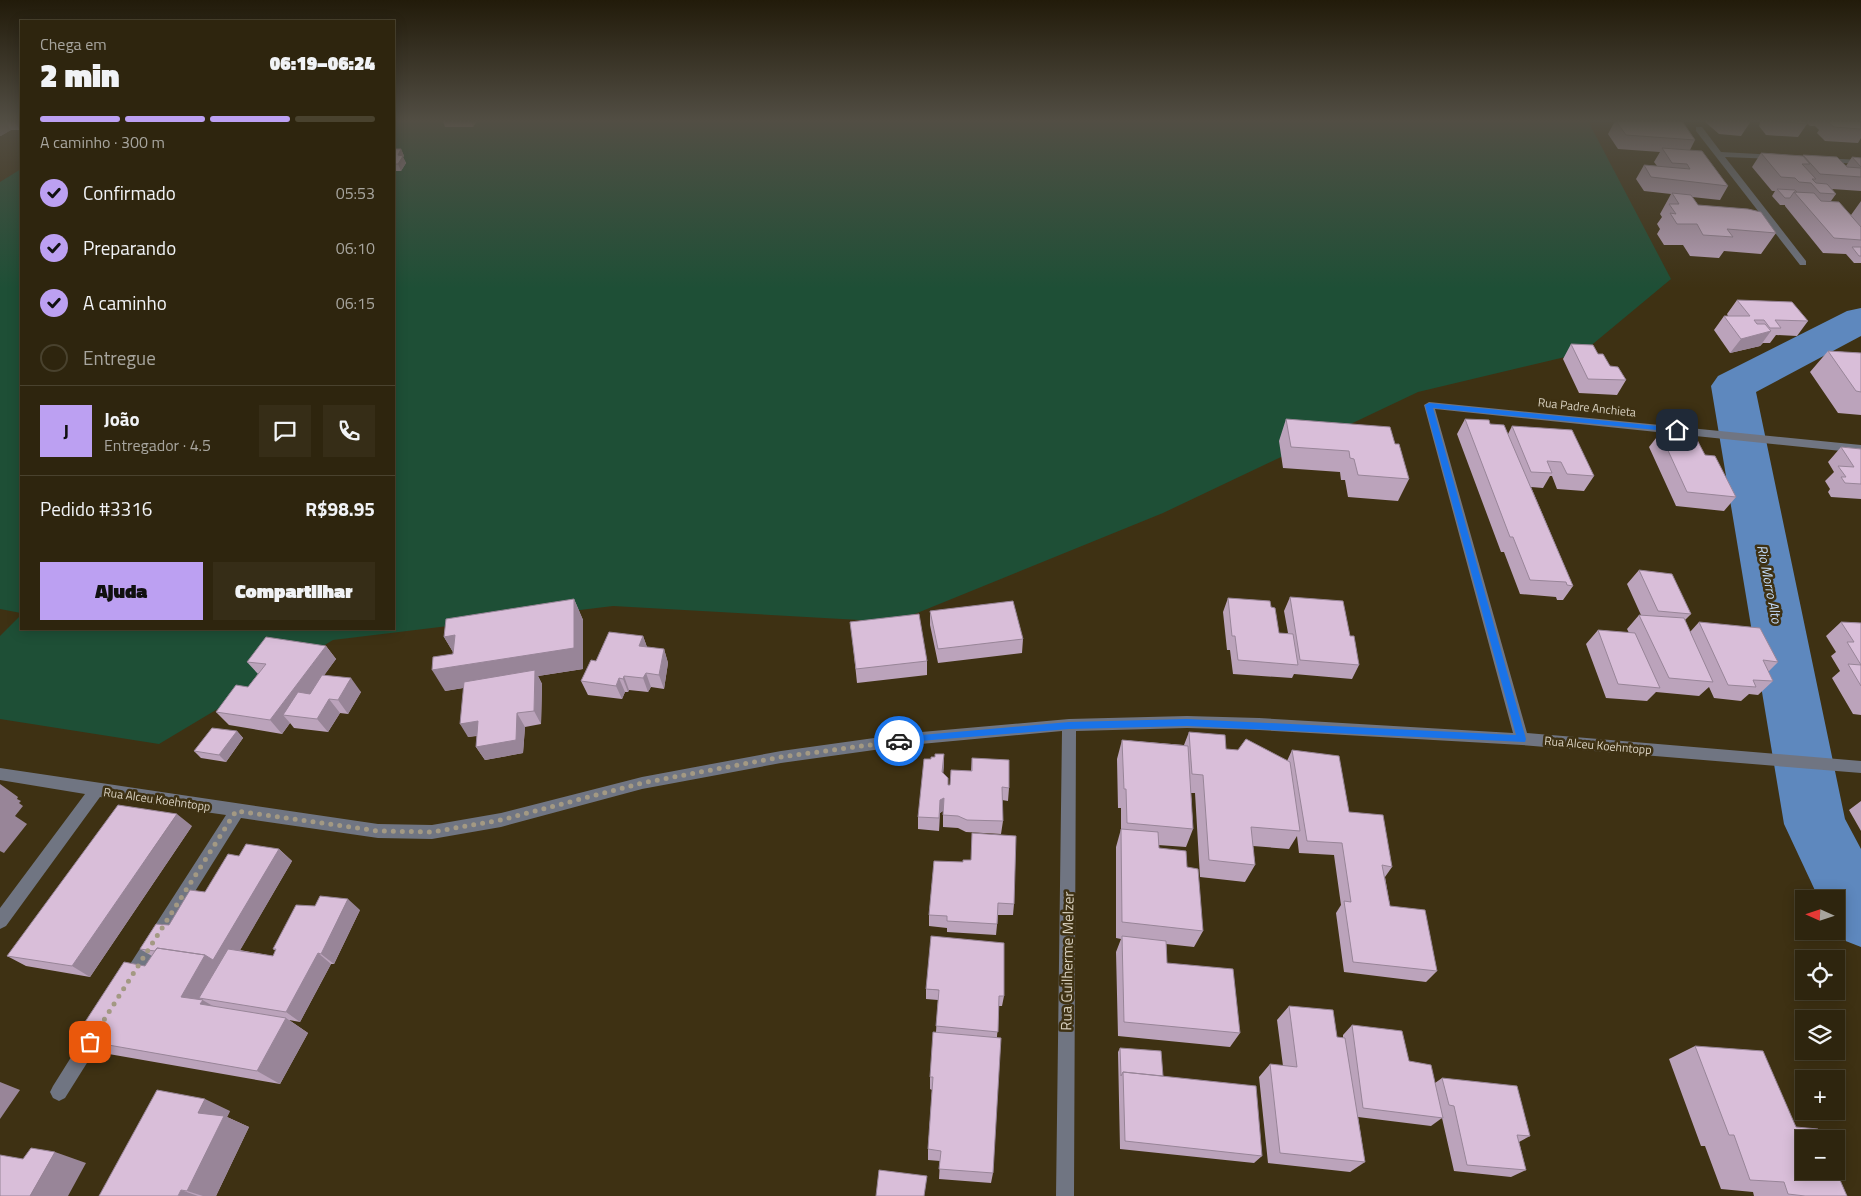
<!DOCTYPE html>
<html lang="pt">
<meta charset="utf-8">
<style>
:root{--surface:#2e250e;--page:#362d17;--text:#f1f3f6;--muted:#a7a59e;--line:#49422e;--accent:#bca0f2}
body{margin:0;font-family:"Titillium Web",sans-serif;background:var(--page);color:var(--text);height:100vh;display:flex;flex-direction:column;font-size:19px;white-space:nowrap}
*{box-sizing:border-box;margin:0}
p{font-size:16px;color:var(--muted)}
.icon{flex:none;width:28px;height:28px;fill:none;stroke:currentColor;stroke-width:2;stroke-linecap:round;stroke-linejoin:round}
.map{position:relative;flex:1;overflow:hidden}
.sheet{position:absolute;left:20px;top:20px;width:375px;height:610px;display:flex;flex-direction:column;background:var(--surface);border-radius:0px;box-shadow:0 2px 12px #0003,0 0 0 1px var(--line)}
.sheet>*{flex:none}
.needle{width:32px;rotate:273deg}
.fabs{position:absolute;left:1795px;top:890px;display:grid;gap:10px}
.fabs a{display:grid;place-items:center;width:50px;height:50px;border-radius:0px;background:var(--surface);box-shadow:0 2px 12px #0003,0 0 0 1px var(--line);font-size:25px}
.pin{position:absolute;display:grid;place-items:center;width:42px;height:42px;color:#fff;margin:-21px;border-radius:10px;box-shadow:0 2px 8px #0006}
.courier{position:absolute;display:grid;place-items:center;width:50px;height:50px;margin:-25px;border:4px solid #1a73e8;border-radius:50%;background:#fff;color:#222;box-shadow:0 1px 6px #0007}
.overview em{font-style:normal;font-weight:800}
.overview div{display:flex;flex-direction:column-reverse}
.overview{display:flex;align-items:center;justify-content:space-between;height:85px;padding:0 20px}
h1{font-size:32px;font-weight:800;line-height:38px}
.bar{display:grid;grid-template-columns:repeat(4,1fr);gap:8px 5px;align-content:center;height:60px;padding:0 20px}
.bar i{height:6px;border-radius:4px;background:var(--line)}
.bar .on{background:var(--accent)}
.bar p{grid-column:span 4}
.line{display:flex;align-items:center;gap:12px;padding:0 20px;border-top:1px solid var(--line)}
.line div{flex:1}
.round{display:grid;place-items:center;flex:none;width:52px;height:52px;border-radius:0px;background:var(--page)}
ol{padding:0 20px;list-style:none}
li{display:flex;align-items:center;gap:15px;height:55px}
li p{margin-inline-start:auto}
li .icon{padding:5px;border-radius:50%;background:var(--accent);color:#111;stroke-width:4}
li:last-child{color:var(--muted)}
li i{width:28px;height:28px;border:2px solid var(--line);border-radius:50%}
.primary-button{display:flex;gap:10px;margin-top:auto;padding:10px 20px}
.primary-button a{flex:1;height:58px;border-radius:0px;background:var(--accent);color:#111;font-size:20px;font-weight:800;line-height:58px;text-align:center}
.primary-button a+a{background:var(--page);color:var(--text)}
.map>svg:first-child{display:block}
</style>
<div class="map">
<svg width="1861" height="1196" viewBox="0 0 1861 1196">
<rect width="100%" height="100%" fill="#3e3113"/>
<!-- green -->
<path fill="#1e4f36" d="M394 121H1588L1671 279 1582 353 1418 392 1163 513 895 622 613 606 333 640 159 744 0 719V636L21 615V629H394Z
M21 169V613L0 609V182Z"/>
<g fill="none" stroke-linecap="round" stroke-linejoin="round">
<!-- river -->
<path fill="#5e88be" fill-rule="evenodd" d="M1861 308V336L1756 392 1845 819 1861 849V947L1838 938 1835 931 1836 899H1819L1784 824 1711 386 1718 376 1847 311Z"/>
<!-- minor -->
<path fill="#707582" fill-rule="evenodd" d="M1696 127H1702L1721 152 1777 155 1778 157 1774 159 1725 157 1806 261V265H1800L1696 131Z
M1821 158 1861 160V164L1824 162 1820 160Z
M1429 402 1861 445V453L1435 409 1527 733 1861 761V773L1522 745 1259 730 1187 728 1076 731 1074 1196H1056L1062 731 910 745 781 763 642 789 501 827 432 839 378 838 241 818 137 984 131 986 125 984 123 978 125 972 226 815 100 797 6 926 0 929V908L85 794 0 780V768L378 824 432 825 501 813 642 777 781 751 910 733 1069 719 1187 716 1259 718 1513 733 1424 405Z
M96 1024 102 1027 105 1033 102 1039 65 1098 59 1101 53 1098 50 1092 53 1086 90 1027Z"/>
</g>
<!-- wall -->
<path fill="#bba3bb" d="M0 121H21V130H11L0 136Z
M443 121H477L473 127H445Z
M1615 121H1682L1695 140 1690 150 1728 186 1720 200 1692 197 1698 205 1776 233 1761 254 1724 251 1719 258 1690 256 1683 245H1664L1657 234 1660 229 1657 224 1662 217 1660 214 1671 194 1644 191 1636 179 1644 165 1657 166 1654 162 1660 152 1618 149 1608 134Z
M1704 121H1751L1741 136 1719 134Z
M1759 121H1804L1807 124 1798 137 1766 135 1759 126 1760 123Z
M1805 121H1859L1861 123V138L1858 143 1825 141 1817 133 1819 130 1815 126H1810Z
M394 149H401L404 156 403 157 406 163 401 171H394Z
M1761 153 1803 156V155L1846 166 1852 157 1861 158V191L1832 189 1836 194 1831 201 1851 215 1861 201V263H1854L1846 254 1823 253 1785 206V205H1780L1772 196 1775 191H1772L1752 167Z
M1737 300 1808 321 1797 336 1776 335 1770 343H1763L1760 346 1730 353 1714 330 1724 316H1728L1727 314Z
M1571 344 1598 354 1610 366 1626 380 1617 395 1579 393 1563 359Z
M1828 351 1861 353V415L1838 413 1810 372Z
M1286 419 1395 444 1409 479 1398 501 1348 497 1345 480H1341L1340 472 1283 468 1279 441Z
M1465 419 1490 424 1508 434 1512 426 1594 476 1584 491 1557 489 1552 476H1550L1543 488 1531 487 1573 586 1563 600H1557L1556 597 1520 594 1504 552H1501L1457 434Z
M1660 433 1736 497 1724 511 1676 506 1649 447Z
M1841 447 1861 449V499L1831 497 1828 492 1830 489 1825 481 1834 472 1828 462Z
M1639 570 1691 614 1685 620 1690 632 1699 622 1778 662 1768 672 1773 681 1758 695 1749 694 1741 701 1714 698 1709 687 1699 696 1656 692 1647 701 1606 698 1586 644 1598 630 1629 633 1627 629 1639 615H1641L1627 584Z
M1290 597 1350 636 1359 665 1352 679 1294 674 1292 678 1233 674 1230 650H1227L1223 612 1228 598 1271 607 1279 633H1288L1284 611Z
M574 599 583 620V669L538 676 542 684 541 724 525 727 523 753 485 760 476 747 477 736 468 737 463 688 445 691 453 652 444 637Z
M930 611 1023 639 1022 653 938 663 930 625Z
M1841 622 1861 623V715L1853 714 1832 678 1840 671 1831 656 1836 652 1826 636Z
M643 636 647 647 664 649 668 663 664 689 651 687 648 692 629 690 628 692H625L622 699 588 695 581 681 596 661Z
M852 636 927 661V675L857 683Z
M326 646 336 659 324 675 361 692 348 714 340 713 328 732 294 728 290 723 282 734 229 725 216 712 248 687 258 674 247 662Z
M237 731 243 738 226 762 201 758 194 751Z
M1189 732 1226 749 1287 761 1292 750 1349 812 1392 867 1385 877 1390 906 1437 971 1426 982 1344 972 1336 913 1341 905 1334 855 1299 853 1297 836 1289 849 1253 846 1255 865 1245 882 1200 877 1195 793H1191L1193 829 1186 847 1158 845 1159 848 1187 867 1203 931 1194 947 1166 944 1167 963 1240 1033 1230 1047 1118 1036 1116 952 1121 939 1116 938V847L1121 829V808H1118L1117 759 1122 740 1184 745Z
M944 754 943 773 948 785H950L971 771 972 758 1009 788 1008 801 1002 800 1003 821 1001 834 966 832 958 828 943 827V811L940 813 939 831 918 829V817L931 759 935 757Z
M1861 801V831L1849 810Z
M192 826 90 977 26 966 7 956Z
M279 849 292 861 240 950 273 956 276 951 273 949 360 910 334 964H331L300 1022 289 1020 308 1033 280 1084 103 1053 74 1039 145 966 152 956 140 949 169 925 205 892 239 856Z
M934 861 1014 904 1013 915H998L996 935 947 932V928L929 926V915Z
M926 989 1004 996 1002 1006H999L997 1037 993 1173 991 1183 939 1179 940 1161 928 1160V1149L932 1090 930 1089V1077L936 1032 938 1000 926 999Z
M1289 1006 1337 1037 1343 1038V1035L1352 1025 1409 1061 1435 1083 1442 1078 1530 1136 1519 1142 1526 1170 1511 1177 1454 1171 1442 1118 1431 1126 1358 1117 1365 1162 1350 1172 1268 1163 1259 1077 1270 1064 1283 1066 1277 1020Z
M1695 1046 1796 1127 1847 1196H1754L1753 1192 1721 1189 1705 1146H1701L1669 1059Z
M1120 1048 1163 1076 1262 1156 1254 1163 1120 1149 1118 1052Z
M230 1111 227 1117 249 1127 216 1196H99Z"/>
<!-- shaded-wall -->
<path fill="#988598" d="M0 121H5L11 130 1 136 0 135Z
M14 121H21V130H20Z
M471 121H477L473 127Z
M401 149 404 156 403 157 406 163 401 171 398 164V155Z
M1771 331 1760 346 1730 353 1741 339Z
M574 599 583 620V669L538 676 542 684 541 724 534 711 535 676 445 691 432 670Z
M455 635 456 657 444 637Z
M643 636 648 650 639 646Z
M326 646 336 659 295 716 283 715 290 723 282 734 270 720Z
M664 649 668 663 664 689 659 675Z
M646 673 651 687 648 692 643 678Z
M624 676 629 690 628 692 623 679Z
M351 678 361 692 348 714 338 700Z
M619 678 625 692 622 699 616 686Z
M329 699 340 713 328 732 317 719Z
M517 713 525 727 523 753 485 760 476 747Z
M478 721 486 734 468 737 460 724Z
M237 731 243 738 226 762 219 755Z
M944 754V767L942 785V772Z
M0 784 18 797 17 799 21 801 19 803 23 806 15 816 27 824 4 853 0 851Z
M944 798V810L940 813 939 831 940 800Z
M177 814 192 826 90 977 72 966Z
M279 849 292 861 228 971 199 998 227 1014 181 997 205 955Z
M348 899 360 910 334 964 321 954Z
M318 953 331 964 300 1022 286 1012Z
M286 1018 308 1033 280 1084 257 1071Z
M0 1082 20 1090 0 1119Z
M205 1099 230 1111 227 1117 249 1127 216 1196H203L187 1191 198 1113Z
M55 1152 86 1163 68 1196H30Z
M181 1190 198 1196H178Z"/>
<!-- building -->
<path fill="#d9bed9" stroke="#988598" d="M1616 121H1682L1695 140 1626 135Z
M1775 121H1804L1807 124Z
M1827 121H1859L1861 123V129L1834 127Z
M1662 148 1702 151 1728 186 1651 177 1644 165 1690 169 1687 164 1672 163Z
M394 149H401L398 155 403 156 398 164H394Z
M1761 153 1803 156 1810 164H1802L1816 179H1812L1816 183 1827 184 1836 194 1820 193 1811 183 1799 182 1795 178 1781 177Z
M1803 155 1837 157 1847 167 1861 168V177L1820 174Z
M1852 157 1861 158V167Z
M1777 189 1795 190 1797 192H1794L1790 198H1785Z
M1794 192 1814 193 1821 201 1839 202 1861 227V240L1834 238Z
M1672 193 1691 195 1698 205 1748 209 1761 212 1776 233 1727 229 1733 237 1703 235 1697 224H1677L1670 213 1676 214 1669 204H1679Z
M1852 247H1861V256H1859Z
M1737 300 1792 302 1808 321 1775 320 1781 328H1770L1764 320H1754L1757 324H1765L1771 331 1741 339 1724 316H1750Z
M1571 344 1593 345 1598 354H1603L1610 366 1618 367 1626 380 1588 379Z
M1828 351 1861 353V392L1856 391Z
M1286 419 1390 427 1395 444H1399L1409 479 1358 475 1354 459 1350 458 1349 451 1291 447Z
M1465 419 1489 420 1490 424 1504 425 1573 586 1567 585 1566 582 1530 580 1513 537H1510Z
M1512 426 1572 430 1594 476 1567 474 1561 462 1547 461 1552 473 1531 472Z
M1660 433 1695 436 1705 455 1715 456 1736 497 1687 492Z
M1841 447 1861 449V484L1845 483 1841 477H1846L1838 466 1854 467Z
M1639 570 1672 574 1691 614 1658 611Z
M1290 597 1343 601 1350 636H1354L1359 665 1300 660Z
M1228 598 1270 601 1271 607 1275 608 1279 633 1293 634 1298 665 1238 660 1235 636H1232Z
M574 599V648L432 670 433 657 453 654 455 635 444 637 446 619Z
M1013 601 1023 639 938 649 930 611Z
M919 614 927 661 856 669 850 622Z
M1639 615 1684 618 1713 682 1669 678Z
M1699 622 1760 628 1778 662 1763 660 1773 681 1753 680 1756 687 1728 685Z
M1841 622 1861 623V686L1848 664 1861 665 1847 642H1854Z
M1598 630 1635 633 1660 688 1618 684Z
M609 632 643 636 639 646 664 649 659 675 646 673 643 678 624 676 623 679 619 678 616 686 581 681 591 660 596 661Z
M266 637 326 646 270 720 216 712 236 685 248 687 266 664 247 662Z
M535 670 534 711 517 713 516 740 476 747 478 721 460 724 464 682Z
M322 675 351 678 338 700 329 699 317 719 283 715 298 692 310 694Z
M212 728 237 731 219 755 194 751Z
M1189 732 1225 735 1226 749 1238 750 1246 739 1290 762 1300 831 1251 827 1255 865 1209 860 1203 775 1192 774Z
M1122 740 1188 746 1193 829 1127 823 1126 789H1124Z
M1292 750 1339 756 1349 812 1383 815 1392 867 1382 865 1390 906 1425 910 1437 971 1353 962 1344 901 1351 902 1342 843 1307 841Z
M935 754H944L942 772 948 778V785H950L951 770 972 771V758L1009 760V788L1002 787 1003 821 967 820 958 816 943 815 944 798 940 800 939 818 918 817 924 759H931V757H935Z
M118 805 177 814 72 966 7 956Z
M1121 829 1158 832 1159 848 1186 851 1187 867 1198 869 1203 931 1122 922Z
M972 833 1016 836 1014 904 998 903 997 924 947 921V916L929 915 934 861 963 862V860H971Z
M246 844 279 849 213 960 205 955 157 948 155 951 140 949 156 924 169 925 190 890 205 892 228 854 239 856Z
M320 896 348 899 321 954 318 953 286 1012 199 998 228 949 273 956 276 949H273L296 905 315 906Z
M931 936 1004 943V996H999L998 1032 936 1026 939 990 926 989Z
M1122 936 1166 941 1167 963 1233 969 1240 1033 1124 1022Z
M157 948 205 955 181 997 203 1000 200 1004 286 1018 257 1071 74 1039 124 962 145 966Z
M1289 1006 1333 1010 1337 1037 1345 1038 1365 1162 1280 1153 1270 1064 1297 1067Z
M1352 1025 1402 1031 1409 1061 1431 1065 1443 1118 1363 1108Z
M933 1032 1001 1038 993 1173 939 1169 941 1151 928 1149 933 1077H930Z
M1695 1046 1763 1051 1796 1127 1818 1129 1822 1139H1804V1171H1836L1847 1196H1805L1788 1194 1784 1182 1750 1180 1734 1135H1729Z
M1120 1048 1161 1051 1163 1076 1123 1072 1121 1076Z
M1123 1072 1256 1086 1262 1156 1125 1141Z
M1442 1078 1517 1086 1530 1136 1517 1135 1526 1170 1467 1165 1454 1106 1449 1105Z
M157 1090 205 1099 198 1113 224 1116 187 1191 181 1190 178 1196H99Z
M31 1148 55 1152 30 1196H0V1155L23 1159Z
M879 1170 927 1176 924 1196H876Z"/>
<!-- sky -->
<linearGradient id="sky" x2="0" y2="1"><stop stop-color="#221b0a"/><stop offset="0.42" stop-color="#524e44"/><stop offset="1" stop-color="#524e44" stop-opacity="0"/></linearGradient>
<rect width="1861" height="288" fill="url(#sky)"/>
<!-- route -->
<path fill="#1a73e8" d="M1429 403 1677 428 1680 430 1677 432 1433 408 1526 739 1525 742 1187 726 1069 729 895 743 894 741 899 737 1069 722 1187 719 1516 735 1425 405Z"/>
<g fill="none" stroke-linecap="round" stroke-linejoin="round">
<!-- done -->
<path stroke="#a39983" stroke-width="5" stroke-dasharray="0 9" d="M90 1042 236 811 378 831 432 832 501 820 642 783 781 757 899 741"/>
</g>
<g text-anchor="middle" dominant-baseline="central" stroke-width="5" stroke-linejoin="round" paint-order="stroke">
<!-- street labels -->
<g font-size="12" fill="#d9d1c0" stroke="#3e3113">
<text transform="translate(1587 407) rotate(6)">Rua Padre Anchieta</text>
<text transform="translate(1598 745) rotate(5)">Rua Alceu Koehntopp</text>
<text transform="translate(157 799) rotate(8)">Rua Alceu Koehntopp</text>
</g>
<!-- water labels -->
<g font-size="14" font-style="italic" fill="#c5ddfc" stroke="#3e3113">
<text transform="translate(1770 584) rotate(79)">Rio Morro Alto</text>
</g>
<!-- near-street labels -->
<g font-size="15" fill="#d9d1c0" stroke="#3e3113">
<text transform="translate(1067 961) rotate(-89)">Rua Guilherme Melzer</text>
</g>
</g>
</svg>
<div class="fabs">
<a><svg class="needle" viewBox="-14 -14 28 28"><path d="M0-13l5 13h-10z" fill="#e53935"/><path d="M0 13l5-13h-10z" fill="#a7a59e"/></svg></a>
<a><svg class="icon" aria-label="locate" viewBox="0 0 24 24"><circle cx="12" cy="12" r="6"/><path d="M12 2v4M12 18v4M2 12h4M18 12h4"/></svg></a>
<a><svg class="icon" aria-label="layers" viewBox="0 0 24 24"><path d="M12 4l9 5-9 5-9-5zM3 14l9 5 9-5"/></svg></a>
<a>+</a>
<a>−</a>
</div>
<div class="pin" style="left:90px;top:1042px;background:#ea580c"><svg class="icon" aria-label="bag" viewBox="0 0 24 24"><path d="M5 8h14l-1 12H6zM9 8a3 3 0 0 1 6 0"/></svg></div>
<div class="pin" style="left:1677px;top:430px;background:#1f2937"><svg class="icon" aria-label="home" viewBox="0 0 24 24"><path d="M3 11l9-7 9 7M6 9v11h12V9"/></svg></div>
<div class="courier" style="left:899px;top:741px"><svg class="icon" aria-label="car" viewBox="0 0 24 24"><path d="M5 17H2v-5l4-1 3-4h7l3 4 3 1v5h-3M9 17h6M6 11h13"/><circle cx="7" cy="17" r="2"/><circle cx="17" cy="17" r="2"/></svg></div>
<section class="sheet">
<div class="overview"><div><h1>2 min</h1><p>Chega em</p></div><em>06:19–06:24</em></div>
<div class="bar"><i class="on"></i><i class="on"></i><i class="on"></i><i></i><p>A caminho · 300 m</p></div>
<ol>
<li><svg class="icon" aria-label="check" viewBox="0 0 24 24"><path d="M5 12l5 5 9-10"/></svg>Confirmado<p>05:53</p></li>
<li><svg class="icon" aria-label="check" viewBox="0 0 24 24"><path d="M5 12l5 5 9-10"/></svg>Preparando<p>06:10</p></li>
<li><svg class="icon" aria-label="check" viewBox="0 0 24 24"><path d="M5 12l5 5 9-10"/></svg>A caminho<p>06:15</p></li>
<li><i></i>Entregue</li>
</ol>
<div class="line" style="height:90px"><b class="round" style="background:var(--accent);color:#111">J</b><div><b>João</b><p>Entregador · 4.5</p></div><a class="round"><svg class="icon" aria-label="chat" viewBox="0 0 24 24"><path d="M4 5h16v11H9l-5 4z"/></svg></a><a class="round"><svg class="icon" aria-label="phone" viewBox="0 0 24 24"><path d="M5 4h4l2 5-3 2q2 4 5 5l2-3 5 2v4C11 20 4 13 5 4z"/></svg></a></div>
<div class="line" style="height:65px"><div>Pedido #3316</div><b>R$98.95</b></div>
<div class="primary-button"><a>Ajuda</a><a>Compartilhar</a></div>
</section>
</div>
